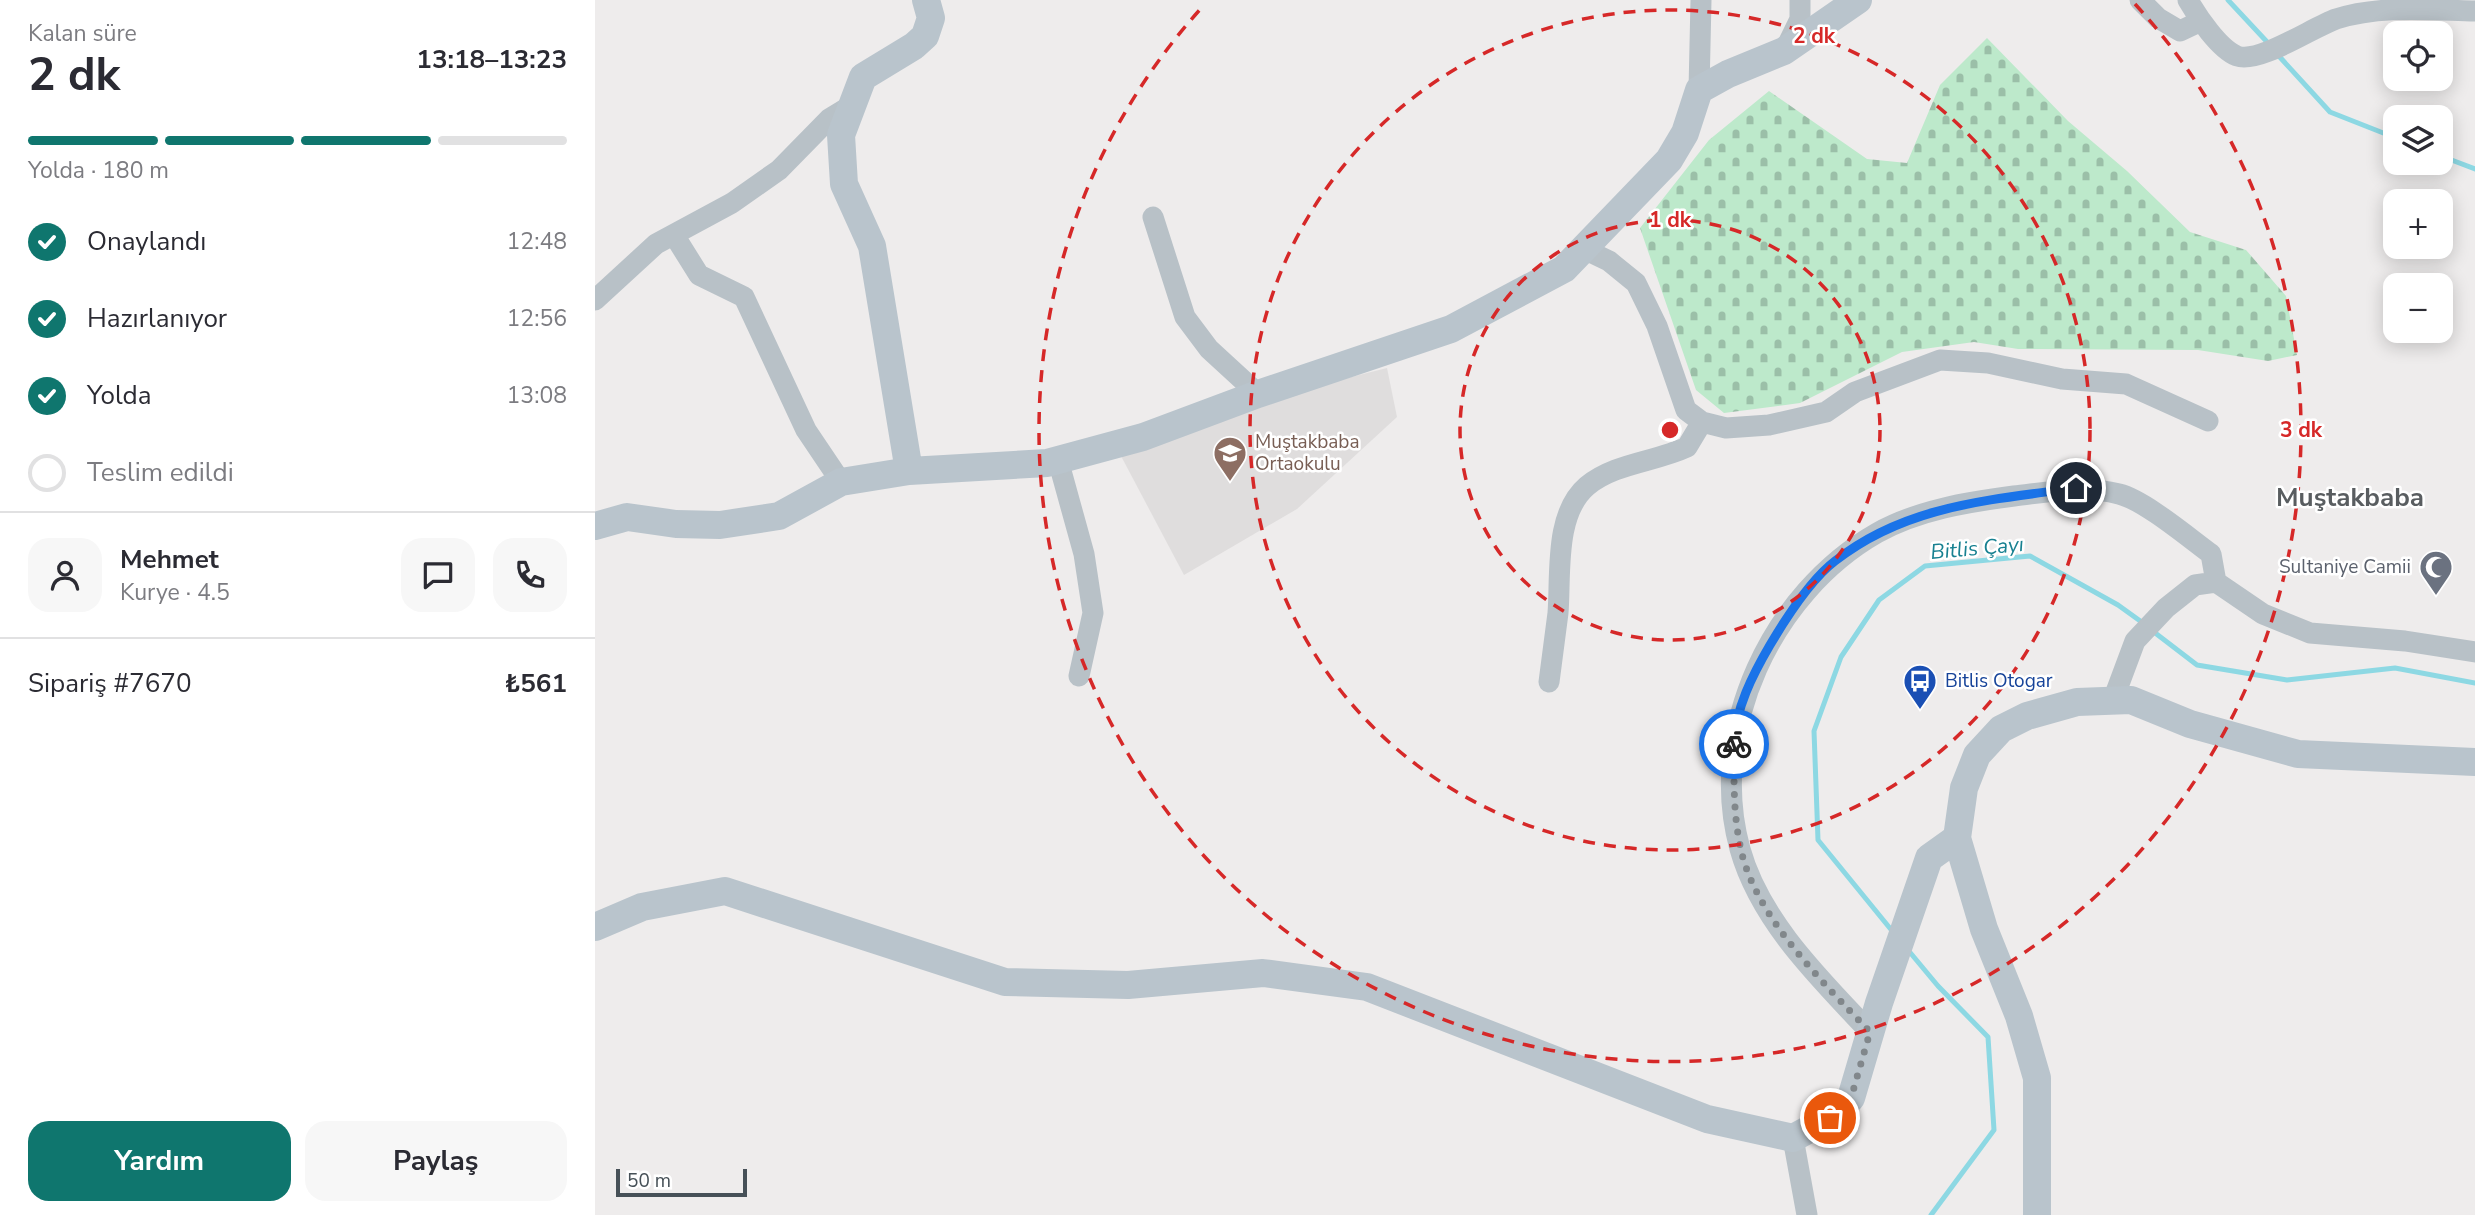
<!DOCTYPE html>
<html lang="tr">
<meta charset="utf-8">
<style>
:root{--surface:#fff;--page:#f7f7f7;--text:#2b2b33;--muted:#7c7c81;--line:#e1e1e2;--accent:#0f766e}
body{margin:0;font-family:"Nunito Sans",sans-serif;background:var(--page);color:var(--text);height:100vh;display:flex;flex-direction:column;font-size:26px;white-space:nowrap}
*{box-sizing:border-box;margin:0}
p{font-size:23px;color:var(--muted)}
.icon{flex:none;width:38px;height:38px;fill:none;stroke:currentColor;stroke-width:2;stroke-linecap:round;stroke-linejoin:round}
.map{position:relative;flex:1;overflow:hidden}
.sheet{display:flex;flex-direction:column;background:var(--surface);width:595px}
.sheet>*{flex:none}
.buttons{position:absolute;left:1788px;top:21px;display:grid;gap:14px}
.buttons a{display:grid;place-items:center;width:70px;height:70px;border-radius:14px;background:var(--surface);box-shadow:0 4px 18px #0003;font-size:35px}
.scale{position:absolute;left:21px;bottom:18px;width:131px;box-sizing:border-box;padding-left:7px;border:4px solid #465057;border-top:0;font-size:19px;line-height:24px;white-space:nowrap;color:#465057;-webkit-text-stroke:5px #fff;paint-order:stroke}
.pin{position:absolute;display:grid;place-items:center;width:60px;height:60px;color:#fff;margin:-30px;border:4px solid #fff;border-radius:50%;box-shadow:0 2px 7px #0007}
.courier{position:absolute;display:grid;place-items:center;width:70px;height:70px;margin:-35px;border:5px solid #1a73e8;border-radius:50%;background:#fff;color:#222;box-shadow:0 2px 9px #0007}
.headline em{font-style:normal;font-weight:700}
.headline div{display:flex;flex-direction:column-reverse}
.headline{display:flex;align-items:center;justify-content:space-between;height:119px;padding:0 28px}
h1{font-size:46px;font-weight:700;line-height:52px}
.bar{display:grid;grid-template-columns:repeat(4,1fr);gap:10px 7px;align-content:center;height:84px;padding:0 28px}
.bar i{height:9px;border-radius:5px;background:var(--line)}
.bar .current{background:var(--accent)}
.bar p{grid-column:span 4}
.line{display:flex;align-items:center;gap:18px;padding:0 28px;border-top:2px solid var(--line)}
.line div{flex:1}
.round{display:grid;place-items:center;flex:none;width:74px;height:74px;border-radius:21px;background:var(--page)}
ol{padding:0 28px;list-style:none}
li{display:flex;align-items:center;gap:21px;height:77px}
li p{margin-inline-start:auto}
li .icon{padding:7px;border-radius:50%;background:var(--accent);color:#fff;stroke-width:4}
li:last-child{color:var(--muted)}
li i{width:38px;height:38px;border:4px solid var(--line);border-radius:50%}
.button{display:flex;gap:14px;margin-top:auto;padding:14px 28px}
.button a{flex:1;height:80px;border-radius:21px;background:var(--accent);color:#fff;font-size:28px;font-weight:700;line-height:80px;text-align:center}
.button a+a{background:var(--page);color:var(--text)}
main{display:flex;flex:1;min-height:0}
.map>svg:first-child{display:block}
</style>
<main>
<section class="sheet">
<div class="headline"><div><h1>2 dk</h1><p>Kalan süre</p></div><em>13:18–13:23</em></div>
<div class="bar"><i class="current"></i><i class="current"></i><i class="current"></i><i></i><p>Yolda · 180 m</p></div>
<ol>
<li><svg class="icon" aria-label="check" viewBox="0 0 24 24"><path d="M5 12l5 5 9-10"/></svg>Onaylandı<p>12:48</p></li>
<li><svg class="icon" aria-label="check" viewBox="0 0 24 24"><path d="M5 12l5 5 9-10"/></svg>Hazırlanıyor<p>12:56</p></li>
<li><svg class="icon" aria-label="check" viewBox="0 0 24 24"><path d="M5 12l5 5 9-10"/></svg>Yolda<p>13:08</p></li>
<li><i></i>Teslim edildi</li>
</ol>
<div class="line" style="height:126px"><a class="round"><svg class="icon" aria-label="person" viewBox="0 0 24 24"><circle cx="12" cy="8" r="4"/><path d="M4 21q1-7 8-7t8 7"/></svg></a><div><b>Mehmet</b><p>Kurye · 4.5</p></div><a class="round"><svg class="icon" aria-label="chat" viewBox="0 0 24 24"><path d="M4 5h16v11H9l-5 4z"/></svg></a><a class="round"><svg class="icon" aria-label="phone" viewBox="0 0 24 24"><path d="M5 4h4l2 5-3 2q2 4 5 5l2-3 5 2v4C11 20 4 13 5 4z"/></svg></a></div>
<div class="line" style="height:91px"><div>Sipariş #7670</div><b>₺561</b></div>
<div class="button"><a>Yardım</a><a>Paylaş</a></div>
</section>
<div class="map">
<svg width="1880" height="1215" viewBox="0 0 1880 1215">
<defs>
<pattern id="cemetery-stones" width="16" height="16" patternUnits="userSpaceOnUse" patternTransform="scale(1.75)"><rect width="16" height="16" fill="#bde9cb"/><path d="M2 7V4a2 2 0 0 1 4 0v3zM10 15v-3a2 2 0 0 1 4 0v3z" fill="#9bbfa8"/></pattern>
</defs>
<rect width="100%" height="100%" fill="#eeecec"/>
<!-- education -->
<path fill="#dfdddd" d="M792 368 802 417 702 509 589 575 526 456 676 397Z"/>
<!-- cemetery -->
<path fill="url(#cemetery-stones)" d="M1392 38 1473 121 1532 171 1595 232 1651 250 1691 296 1702 355 1673 361 1603 350 1423 349 1379 342 1307 352 1205 403 1129 413 1101 390 1045 228 1114 140 1174 91 1272 159 1312 163 1345 85Z"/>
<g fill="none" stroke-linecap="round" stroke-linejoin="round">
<!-- stream -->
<path stroke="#8dd8e3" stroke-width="5" d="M1633 0 1674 44
M1682 54 1735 112 1801 138
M1846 156 1880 169
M1555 629 1602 665 1692 680 1800 668 1880 683
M1298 932 1223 840 1219 731 1246 657 1284 600 1330 566 1435 556 1523 605 1548 623
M1313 950 1343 986 1393 1037 1399 1130 1336 1215"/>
<!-- street -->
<path stroke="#b8c1c7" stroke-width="21" d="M1545 0 1563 18 1585 31 1604 22
M1593 0C1602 16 1624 49 1642 56 1664 64 1718 27 1741 19 1785 5 1834 10 1880 11
M1190 50 1205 19V0
M1104 90 1106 0
M558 217 590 317 614 349 663 394
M79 235 104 275 149 297 211 430 246 482
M989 249 1014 261 1041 283 1062 326 1091 410 1107 422 1131 428 1174 425 1231 412 1260 392 1345 360 1393 363 1467 379 1531 384 1613 421
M0 300 61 244 137 203 184 170 234 119 257 105
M463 460 489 554 498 613 484 676
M954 682C957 659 960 636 963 613 966 575 959 514 992 486 1020 463 1060 462 1092 447L1107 422
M1518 700 1540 641 1571 608 1600 585 1621 582 1668 614 1715 633 1810 641 1880 652
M1275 1032C1225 979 1165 921 1145 849 1112 730 1177 593 1282 533 1323 510 1373 502 1419 496 1454 492 1488 485 1524 494 1549 500 1594 538 1616 554L1621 582
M1198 1138 1212 1215"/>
<!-- secondary -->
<path stroke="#b9c4cc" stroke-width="28" d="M314 471 277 246 249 184 246 135 268 77 319 46 330 36 336 18 331 0
M0 526 32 517 81 524 125 525 184 516 246 482 314 471 452 463 548 437 663 394 856 329 969 269 1074 160 1090 133 1104 90 1133 74 1189 51 1263 0
M0 927 47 907 130 891 410 982 533 985 668 973 772 987 1112 1119 1198 1138 1235 1118 1256 1098 1284 1003 1334 858 1362 838
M1442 1215V1078L1424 1016 1389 929 1362 838 1369 788 1382 755 1406 729 1432 716 1482 702 1536 700 1595 724 1703 754 1880 762"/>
</g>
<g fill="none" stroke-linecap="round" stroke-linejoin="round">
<!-- done -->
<path stroke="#81878b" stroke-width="7" stroke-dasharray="0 12.6" d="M1139 744C1139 778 1138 811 1145 845 1158 915 1228 982 1275 1032L1256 1098 1235 1118"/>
<!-- route -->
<path stroke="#1a73e8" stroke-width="9" d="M1139 744C1140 709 1158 674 1175 645 1191 618 1215 580 1240 561 1311 505 1395 500 1481 488"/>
</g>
<!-- distance rings -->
<g fill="none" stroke="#d62828" stroke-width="3.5" stroke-dasharray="12 9">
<circle cx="1075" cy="430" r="210"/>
<circle cx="1075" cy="430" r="420"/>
<path d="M1540 4A631 631 0 1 1 610 4"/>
</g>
<!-- icons -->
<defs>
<symbol id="school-pin" viewBox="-11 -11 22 30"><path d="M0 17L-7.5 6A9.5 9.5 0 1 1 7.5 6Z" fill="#8d6e63" stroke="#fff"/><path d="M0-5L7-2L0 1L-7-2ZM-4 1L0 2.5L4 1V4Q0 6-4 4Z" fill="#fff"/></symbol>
<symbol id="mosque-pin" viewBox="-11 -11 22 30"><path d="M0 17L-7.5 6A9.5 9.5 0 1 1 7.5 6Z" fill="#6b7280" stroke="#fff"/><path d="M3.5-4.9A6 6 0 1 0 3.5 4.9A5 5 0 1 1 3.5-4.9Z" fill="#fff"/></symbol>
<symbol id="bus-pin" viewBox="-11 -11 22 30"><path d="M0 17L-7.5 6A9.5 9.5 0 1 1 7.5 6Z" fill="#1a4fb4" stroke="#fff"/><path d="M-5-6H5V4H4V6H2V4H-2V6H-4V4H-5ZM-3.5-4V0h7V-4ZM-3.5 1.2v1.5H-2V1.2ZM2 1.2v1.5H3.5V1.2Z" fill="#fff"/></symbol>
</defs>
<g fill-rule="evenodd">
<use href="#school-pin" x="616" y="434" width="38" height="52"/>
<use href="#mosque-pin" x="1822" y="548" width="38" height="52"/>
<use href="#bus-pin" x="1306" y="662" width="38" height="52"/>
</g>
<g text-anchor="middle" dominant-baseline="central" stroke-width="5" stroke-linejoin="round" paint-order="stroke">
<!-- education labels -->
<g font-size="19" fill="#785e54" stroke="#fff" text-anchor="start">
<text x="660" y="442">Muştakbaba<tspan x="660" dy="22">Ortaokulu</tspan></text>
</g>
<!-- worship labels -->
<g font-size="19" fill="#5b616d" stroke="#fff" text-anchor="end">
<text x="1816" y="567">Sultaniye Camii</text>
</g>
<!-- transit labels -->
<g font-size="19" fill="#164399" stroke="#fff" text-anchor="start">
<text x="1350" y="681">Bitlis Otogar</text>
</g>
<!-- water labels -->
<g font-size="21" font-style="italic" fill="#188191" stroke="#fff">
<text transform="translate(1382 548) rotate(-5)">Bitlis Çayı</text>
</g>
<!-- district labels -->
<g font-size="26" font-weight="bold" fill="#595d60" stroke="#fff">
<text x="1755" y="497">Muştakbaba</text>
</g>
</g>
<circle cx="1075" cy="430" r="10" fill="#d62828" stroke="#fff" stroke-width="3.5"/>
<g font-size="21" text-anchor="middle" font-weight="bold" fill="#d62828" stroke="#fff" stroke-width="5" stroke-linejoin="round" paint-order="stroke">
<text x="1219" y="43">2 dk</text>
<text x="1075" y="227">1 dk</text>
<text x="1706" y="437">3 dk</text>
</g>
</svg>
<div class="buttons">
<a><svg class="icon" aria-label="locate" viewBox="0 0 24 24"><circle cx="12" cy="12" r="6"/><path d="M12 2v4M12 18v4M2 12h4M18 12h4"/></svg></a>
<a><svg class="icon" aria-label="layers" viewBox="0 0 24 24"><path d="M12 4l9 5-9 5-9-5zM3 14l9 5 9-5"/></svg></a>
<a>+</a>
<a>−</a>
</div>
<div class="scale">50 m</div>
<div class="pin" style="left:1235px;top:1118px;background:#ea580c"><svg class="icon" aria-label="bag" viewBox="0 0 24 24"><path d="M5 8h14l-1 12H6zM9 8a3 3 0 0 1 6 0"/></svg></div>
<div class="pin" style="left:1481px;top:488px;background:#1f2937"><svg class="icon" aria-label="home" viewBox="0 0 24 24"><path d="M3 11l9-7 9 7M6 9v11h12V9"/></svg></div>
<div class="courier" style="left:1139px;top:744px"><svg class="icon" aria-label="bike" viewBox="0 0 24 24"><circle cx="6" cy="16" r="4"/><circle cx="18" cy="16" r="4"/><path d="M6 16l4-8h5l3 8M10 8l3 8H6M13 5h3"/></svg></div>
</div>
</main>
